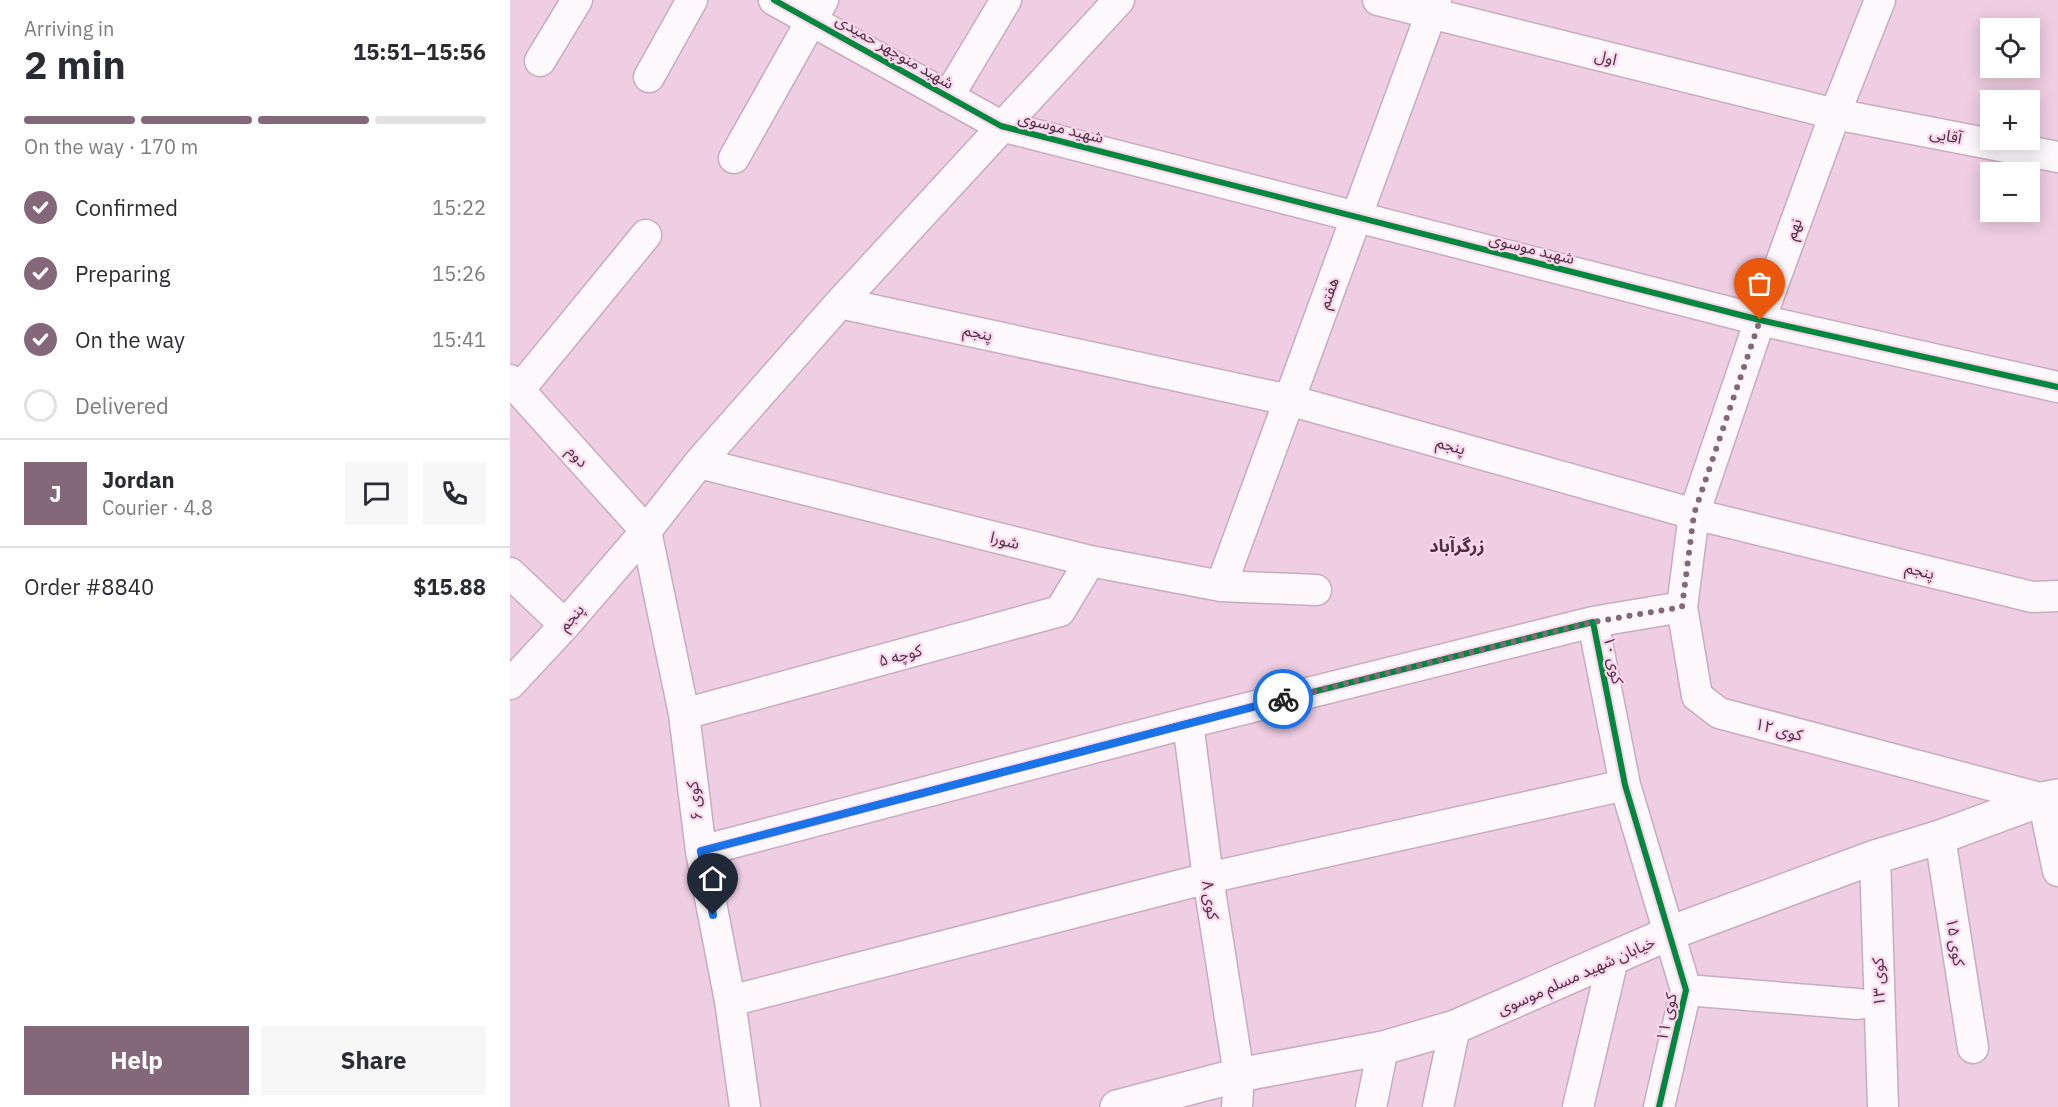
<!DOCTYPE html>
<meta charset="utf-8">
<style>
:root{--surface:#fff;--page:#f7f7f7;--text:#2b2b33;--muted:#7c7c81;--line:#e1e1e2;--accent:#84687a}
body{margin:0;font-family:"IBM Plex Sans","Noto Sans Arabic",sans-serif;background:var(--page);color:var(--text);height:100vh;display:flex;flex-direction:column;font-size:22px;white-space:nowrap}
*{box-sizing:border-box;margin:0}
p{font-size:20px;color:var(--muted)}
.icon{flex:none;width:33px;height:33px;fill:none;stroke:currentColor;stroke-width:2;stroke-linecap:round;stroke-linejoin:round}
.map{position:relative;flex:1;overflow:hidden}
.panel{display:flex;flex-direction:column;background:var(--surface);width:510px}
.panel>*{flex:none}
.fabs{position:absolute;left:1470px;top:18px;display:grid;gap:12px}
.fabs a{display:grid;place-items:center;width:60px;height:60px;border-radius:0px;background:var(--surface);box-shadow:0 3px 15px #0003;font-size:30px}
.pin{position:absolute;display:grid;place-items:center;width:51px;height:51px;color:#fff;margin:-62px -26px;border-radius:50% 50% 50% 0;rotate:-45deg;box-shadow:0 0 6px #0007}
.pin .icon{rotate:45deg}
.courier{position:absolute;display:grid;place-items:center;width:60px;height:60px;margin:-30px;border:4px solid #1a73e8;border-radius:50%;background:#fff;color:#222;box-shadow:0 2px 8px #0007}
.overview em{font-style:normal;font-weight:700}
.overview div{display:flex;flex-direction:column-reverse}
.overview{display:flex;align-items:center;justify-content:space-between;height:102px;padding:0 24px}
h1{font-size:39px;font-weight:700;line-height:45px}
.bar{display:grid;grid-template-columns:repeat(4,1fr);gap:9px 6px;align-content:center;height:72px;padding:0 24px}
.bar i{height:8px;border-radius:4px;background:var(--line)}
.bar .on{background:var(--accent)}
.bar p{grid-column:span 4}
.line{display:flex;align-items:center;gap:15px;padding:0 24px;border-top:2px solid var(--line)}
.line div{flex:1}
.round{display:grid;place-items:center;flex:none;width:63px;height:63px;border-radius:0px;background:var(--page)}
ol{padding:0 24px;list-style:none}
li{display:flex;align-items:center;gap:18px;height:66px}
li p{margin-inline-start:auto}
li .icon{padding:6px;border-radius:50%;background:var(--accent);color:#fff;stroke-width:4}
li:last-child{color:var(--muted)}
li i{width:33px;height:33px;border:3px solid var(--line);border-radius:50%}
.cta{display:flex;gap:12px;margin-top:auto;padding:12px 24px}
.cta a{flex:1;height:69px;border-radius:0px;background:var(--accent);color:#fff;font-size:24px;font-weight:700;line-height:69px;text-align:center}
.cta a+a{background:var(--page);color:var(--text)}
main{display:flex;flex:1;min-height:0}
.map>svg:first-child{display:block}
</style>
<main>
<section class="panel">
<div class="overview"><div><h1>2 min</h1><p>Arriving in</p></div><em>15:51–15:56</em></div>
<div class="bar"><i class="on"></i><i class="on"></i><i class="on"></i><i></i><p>On the way · 170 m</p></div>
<ol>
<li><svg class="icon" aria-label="check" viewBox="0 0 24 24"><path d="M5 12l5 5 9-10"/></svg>Confirmed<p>15:22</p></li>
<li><svg class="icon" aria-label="check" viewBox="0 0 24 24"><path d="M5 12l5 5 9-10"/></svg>Preparing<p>15:26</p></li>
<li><svg class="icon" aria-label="check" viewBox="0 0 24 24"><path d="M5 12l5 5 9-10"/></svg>On the way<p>15:41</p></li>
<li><i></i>Delivered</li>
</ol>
<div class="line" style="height:108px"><b class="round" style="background:var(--accent);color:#fff">J</b><div><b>Jordan</b><p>Courier · 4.8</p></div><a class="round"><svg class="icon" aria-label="chat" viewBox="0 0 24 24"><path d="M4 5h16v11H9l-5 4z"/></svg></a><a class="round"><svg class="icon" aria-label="phone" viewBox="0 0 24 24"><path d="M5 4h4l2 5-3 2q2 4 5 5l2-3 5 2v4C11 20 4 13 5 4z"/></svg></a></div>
<div class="line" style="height:78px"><div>Order #8840</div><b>$15.88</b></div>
<div class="cta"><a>Help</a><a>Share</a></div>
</section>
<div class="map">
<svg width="1548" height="1107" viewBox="0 0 1548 1107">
<rect width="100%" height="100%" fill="#efcde2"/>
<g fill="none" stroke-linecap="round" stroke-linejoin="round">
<defs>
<path id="minor" d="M264 0 491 126 1250 320 1548 387
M868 0 1325 114 1548 157
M1370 0 1325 114 1250 320 1184 514 1172 607 1187 696 1209 713 1533 799 1548 871
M30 61 67 0
M139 77 182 0
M438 97 496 0
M224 158 313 0
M330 303 779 400 1184 514 1522 597 1548 596
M0 380 136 531 174 714 191 851 220 1001 235 1107
M9 390 136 235
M189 463 580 561 711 586 806 590
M0 573 55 625
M711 586 926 0
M1083 622 1172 607
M0 684 55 625 136 531 189 463 330 303 609 0
M174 714 550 611 580 561
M678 723 698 878 729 1075 727 1107
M1430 837 1463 1048
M191 851 678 723 1083 622 1115 785 1176 990 1149 1107
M1365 857 1373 1107
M1176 990 1348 1004
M220 1001 698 878 1115 785
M861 1107 873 1048
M928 1107 945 1027
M1068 1107 1103 959"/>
<path id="tertiary" d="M607 1107 729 1075 873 1048 945 1027 1160 933 1365 857 1430 837 1533 799 1548 796"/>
</defs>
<!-- minor casing -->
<use href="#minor" stroke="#c8adbe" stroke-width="33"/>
<!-- tertiary casing -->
<use href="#tertiary" stroke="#c8adbe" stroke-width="36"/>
<!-- minor -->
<use href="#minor" stroke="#fdf8fb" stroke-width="30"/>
<!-- tertiary -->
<use href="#tertiary" stroke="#fdf8fb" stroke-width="33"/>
<defs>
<path id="cycleway" d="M264 0 491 126 1250 320 1548 387
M191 851 678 723 1083 622 1115 785 1176 990 1149 1107"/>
</defs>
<!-- cycleway casing -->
<use href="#cycleway" stroke="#fcd4ec" stroke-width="10"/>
<!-- cycleway -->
<use href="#cycleway" stroke="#00873e" stroke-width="6"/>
</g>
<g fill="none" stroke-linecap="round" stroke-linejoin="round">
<!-- done -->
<path stroke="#84687a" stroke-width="6" stroke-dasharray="0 10.8" d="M773 699 1083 622 1172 607 1184 514 1250 320"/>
<!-- route -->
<path stroke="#1a73e8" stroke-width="8" d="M203 915 191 851 773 699"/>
</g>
<g text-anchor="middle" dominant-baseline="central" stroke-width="4.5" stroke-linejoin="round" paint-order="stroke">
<!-- street labels -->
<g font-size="16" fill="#4b3242" stroke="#fcd4ec">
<text transform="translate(385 51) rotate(30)">شهبد منوچهر حمیدی</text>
<text transform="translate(1096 57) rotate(14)">اول</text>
<text transform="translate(551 127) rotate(14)">شهید موسوی</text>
<text transform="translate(1436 135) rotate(11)">آقایی</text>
<text transform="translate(1283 229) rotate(-70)">نهم</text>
<text transform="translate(1022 248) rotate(14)">شهید موسوی</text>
<text transform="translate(818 293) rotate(-70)">هفتم</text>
<text transform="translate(468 332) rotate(12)">پنجم</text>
<text transform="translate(941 445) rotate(16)">پنجم</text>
<text transform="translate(68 456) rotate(48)">دوم</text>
<text transform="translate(495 540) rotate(14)">شورا</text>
<text transform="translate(1410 570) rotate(14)">پنجم</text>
<text transform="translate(61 617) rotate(-49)">پنجم</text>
<text transform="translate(390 655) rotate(-15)">کوچه ۵</text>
<text transform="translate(1104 660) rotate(79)">کوی ۱۰</text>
<text transform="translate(1269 729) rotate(15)">کوی ۱۲</text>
<text transform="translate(184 801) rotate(-97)">کوی ۶</text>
<text transform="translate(701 900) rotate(81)">کوی ۸</text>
<text transform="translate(1446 942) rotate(81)">کوی ۱۵</text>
<text transform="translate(1066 975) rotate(-24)">خیابان شهید مسلم موسوی</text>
<text transform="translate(1368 982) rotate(-92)">کوی ۱۳</text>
<text transform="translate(1156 1017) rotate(-78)">کوی ۱۱</text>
</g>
<!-- neighbourhood labels -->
<g font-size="18" font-weight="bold" fill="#4b3242" stroke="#fcd4ec">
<text x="947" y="545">زرگرآباد</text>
</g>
</g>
</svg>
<div class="fabs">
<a><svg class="icon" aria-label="locate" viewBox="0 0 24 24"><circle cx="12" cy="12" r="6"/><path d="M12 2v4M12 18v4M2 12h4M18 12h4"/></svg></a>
<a>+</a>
<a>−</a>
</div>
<div class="pin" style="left:1250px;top:320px;background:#ea580c"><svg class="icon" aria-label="bag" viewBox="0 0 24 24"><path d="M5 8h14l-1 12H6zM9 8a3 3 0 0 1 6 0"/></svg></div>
<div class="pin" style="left:203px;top:915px;background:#1f2937"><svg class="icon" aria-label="home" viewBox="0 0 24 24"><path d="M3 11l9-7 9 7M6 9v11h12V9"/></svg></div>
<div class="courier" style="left:773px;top:699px"><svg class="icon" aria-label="bike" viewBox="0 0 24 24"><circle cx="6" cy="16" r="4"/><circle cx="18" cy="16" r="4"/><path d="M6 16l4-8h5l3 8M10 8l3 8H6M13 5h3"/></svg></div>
</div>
</main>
